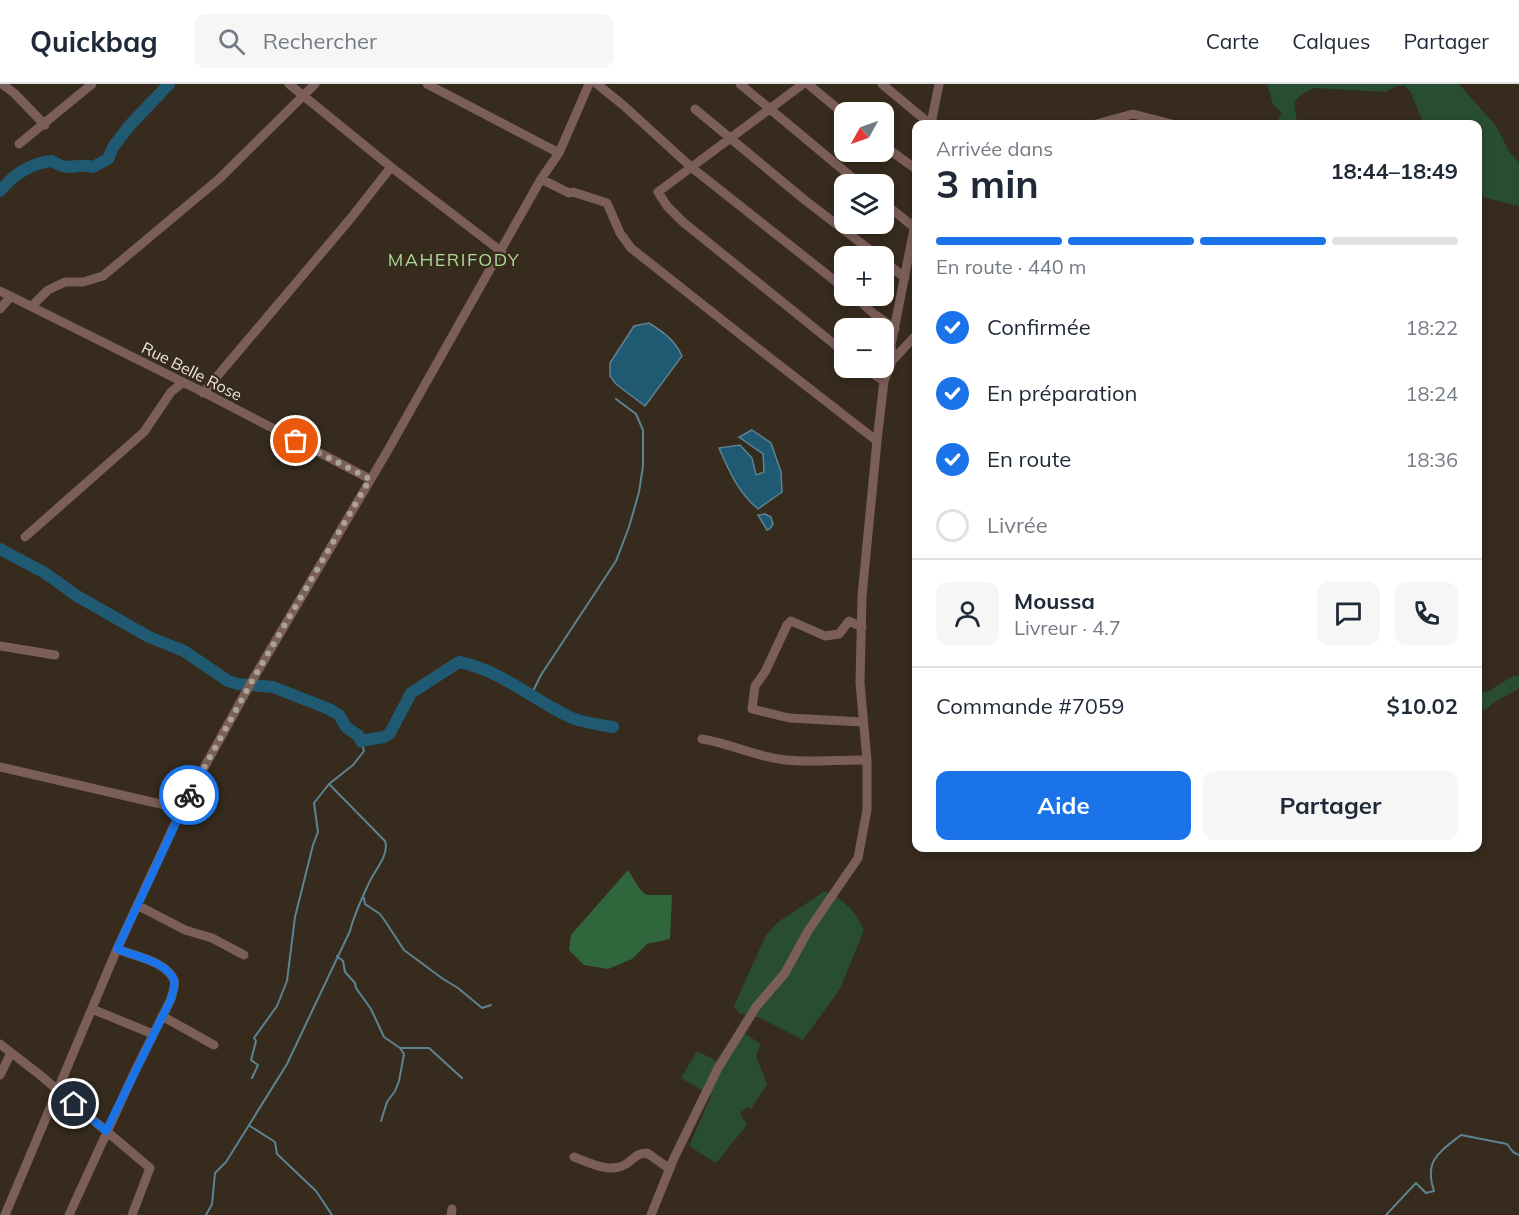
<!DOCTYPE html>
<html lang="fr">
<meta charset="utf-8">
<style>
:root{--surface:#fff;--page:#f6f6f7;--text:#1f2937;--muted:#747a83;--line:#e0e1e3;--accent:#1a73e8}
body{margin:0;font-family:Mulish,sans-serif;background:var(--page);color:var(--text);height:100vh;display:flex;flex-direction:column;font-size:22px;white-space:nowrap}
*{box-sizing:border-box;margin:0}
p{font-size:20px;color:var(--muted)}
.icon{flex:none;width:33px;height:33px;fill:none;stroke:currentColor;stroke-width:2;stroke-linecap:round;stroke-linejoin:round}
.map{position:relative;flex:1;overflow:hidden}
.side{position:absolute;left:912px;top:36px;width:570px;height:732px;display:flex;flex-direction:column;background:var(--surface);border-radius:12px;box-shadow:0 3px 9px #0003}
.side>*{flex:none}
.needle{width:39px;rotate:230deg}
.fabs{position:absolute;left:834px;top:18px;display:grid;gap:12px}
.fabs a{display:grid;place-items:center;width:60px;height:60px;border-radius:12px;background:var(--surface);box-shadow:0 3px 9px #0003;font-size:30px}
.pin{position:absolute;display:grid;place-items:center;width:51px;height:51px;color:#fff;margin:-26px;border:3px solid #fff;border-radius:50%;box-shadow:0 2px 6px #0007}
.courier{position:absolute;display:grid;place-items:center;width:60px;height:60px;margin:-30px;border:4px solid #1a73e8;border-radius:50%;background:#fff;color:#222;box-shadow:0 2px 8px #0007}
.overview em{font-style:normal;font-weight:700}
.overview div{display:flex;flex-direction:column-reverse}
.overview{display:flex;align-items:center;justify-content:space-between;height:102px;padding:0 24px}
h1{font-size:39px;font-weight:700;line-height:45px}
.bar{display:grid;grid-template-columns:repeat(4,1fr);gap:9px 6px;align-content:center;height:72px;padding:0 24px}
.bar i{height:8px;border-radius:4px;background:var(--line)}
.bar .active{background:var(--accent)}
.bar p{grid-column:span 4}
.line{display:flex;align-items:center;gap:15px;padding:0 24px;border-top:2px solid var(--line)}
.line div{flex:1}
.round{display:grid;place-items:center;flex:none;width:63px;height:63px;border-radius:12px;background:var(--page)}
ol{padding:0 24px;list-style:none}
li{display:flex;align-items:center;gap:18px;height:66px}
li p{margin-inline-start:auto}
li .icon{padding:6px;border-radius:50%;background:var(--accent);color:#fff;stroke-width:4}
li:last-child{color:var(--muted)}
li i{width:33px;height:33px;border:3px solid var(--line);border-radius:50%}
.cta{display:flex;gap:12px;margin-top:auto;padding:12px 24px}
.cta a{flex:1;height:69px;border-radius:12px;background:var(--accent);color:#fff;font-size:24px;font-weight:700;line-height:69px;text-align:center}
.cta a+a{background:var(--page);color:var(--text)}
header{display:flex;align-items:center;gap:36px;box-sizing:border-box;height:84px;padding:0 30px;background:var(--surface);border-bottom:2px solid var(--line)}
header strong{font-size:28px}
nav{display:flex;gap:33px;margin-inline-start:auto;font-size:21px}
.search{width:420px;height:54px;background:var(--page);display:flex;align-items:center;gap:15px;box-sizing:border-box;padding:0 21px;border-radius:12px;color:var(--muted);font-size:22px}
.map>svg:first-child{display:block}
</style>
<header>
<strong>Quickbag</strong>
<div class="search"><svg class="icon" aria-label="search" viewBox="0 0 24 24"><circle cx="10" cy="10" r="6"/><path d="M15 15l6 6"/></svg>Rechercher</div>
<nav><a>Carte</a><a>Calques</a><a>Partager</a></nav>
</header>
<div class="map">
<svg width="1519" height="1131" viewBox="0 0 1519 1131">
<rect width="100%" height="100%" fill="#362b1d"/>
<!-- green -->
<path fill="#284d30" d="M1267 0H1459L1496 42 1509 67 1519 79V122L1478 112V40H1424L1410 7 1405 2H1396L1386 8 1314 4 1302 10 1294 18 1297 40H1274L1282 29 1273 20Z
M1513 592H1519V603L1517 606 1494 618 1487 625 1478 627V608H1487Z
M825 807C845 817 854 825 864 846L840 905 803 956 758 933 740 930 734 922 766 851 778 838Z
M738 945 761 960 756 972 767 1000 751 1025 748 1023 740 1029 747 1041 716 1079 689 1062 711 1012 681 994 697 967 717 977Z"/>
<!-- forest -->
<path fill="#30663c" d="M628 786 639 804 646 811H672L670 855 647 860 632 875 608 885 584 881 569 866 571 851Z"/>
<!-- water -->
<path fill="#205972" stroke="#5d8392" stroke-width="1.5" d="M649 239C663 248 675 256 682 272L645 322 616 300 610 292V279L634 242Z
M752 346 771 359 781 388 782 408 758 425C738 408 729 387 719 364L740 361 752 374 756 391 764 388 763 370 739 353Z
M765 430 771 433 773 440 770 445 767 446 758 431Z"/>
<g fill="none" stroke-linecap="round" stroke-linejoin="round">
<!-- stream -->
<path stroke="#5d8392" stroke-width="2" d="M531 611 541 591 616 477 629 443 639 408 643 382V346L636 330 616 315
M364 814 365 820 380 830 385 837 404 866 443 895 458 904 482 924 491 921
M337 872 343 877 345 888 355 899 356 904 371 925 384 953 400 964 404 970 399 997 395 1007 387 1018 381 1037
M401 964H429L462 994
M252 994 258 981 251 976 256 957 254 954 277 922 287 897 295 833 313 761 318 748 314 719 329 700
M250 1042 275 1058 277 1070 316 1107 332 1131
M206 1131 212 1120 215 1089 226 1078 287 980 350 847C354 831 361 816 368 801 373 788 390 771 385 757L329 700 353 681 364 667 361 657
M1386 1131 1416 1099 1426 1109 1434 1107C1424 1077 1438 1069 1461 1051L1507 1060 1513 1068 1519 1071"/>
<!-- river -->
<path stroke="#205972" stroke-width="12" d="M0 107C14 90 32 79 52 77 71 89 75 78 93 83L108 75 113 63 130 41 169 0
M0 465 45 489 77 512 149 553 184 567 228 597 238 600 273 603 329 625 339 631 346 643 359 652 361 657 384 653 390 649 411 609 459 578C501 586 534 617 572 634 585 639 599 641 613 643"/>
<!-- minor -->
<path stroke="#7c5e59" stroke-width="9" d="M2 0 14 9 45 41
M289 0 391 83 502 168
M427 0 559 69
M597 0 623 21 691 83 844 204
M740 0 860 100
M803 0 658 108 667 122 683 138 844 268
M808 0 844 30
M882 0 930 40
M695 25 806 117 878 172
M931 40 939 0
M1096 40 1133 30 1172 40
M19 60 92 0
M884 62 916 85
M541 95 569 109 573 108 607 119 620 149 631 164 760 266 877 357
M884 119 915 144
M884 177 905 194
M0 207 209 311 370 395
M854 212 874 230 895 245
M32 222 48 206 65 198H83L103 192 219 95 315 0
M0 225 11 212
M892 277 891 261 916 135
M864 284 884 297
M203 309 351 134 391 83
M25 453 144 348 171 308 182 299
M862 543 849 537 839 550 825 552 791 537 787 541 765 588 755 602 752 625 789 634 863 638
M0 562 55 571
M702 655C728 659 752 671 779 675 808 680 837 675 867 676
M0 683 182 725
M137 821 185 846 212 854 244 871
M92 925 153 950
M162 932 214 961
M0 960 40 991 150 1084 132 1131
M0 991 11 969
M574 1073C590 1079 610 1090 626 1080 636 1074 634 1070 647 1069L670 1085
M5 1131 117 865 185 718 252 597 388 366 541 95 559 69 589 0
M69 1131 134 989 171 915C172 909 176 902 174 896 166 877 134 872 117 865
M451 1131 452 1125
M651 1131 674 1074 718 984 756 923 785 889 808 847 858 774 867 726V676L860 599 862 512 877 357 884 297 892 277 916 251"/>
</g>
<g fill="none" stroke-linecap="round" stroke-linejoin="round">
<!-- done -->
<path stroke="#aca398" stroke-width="6" stroke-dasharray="0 10.8" d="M189 711 252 597 370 395 296 357"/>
<!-- route -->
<path stroke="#1a73e8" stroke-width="8" d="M74 1020 106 1047 171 915C172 909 176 902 174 896 166 877 134 872 117 865L189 711"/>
</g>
<g text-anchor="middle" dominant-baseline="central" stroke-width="4.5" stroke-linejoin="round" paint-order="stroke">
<!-- street labels -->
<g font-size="16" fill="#ebe4db" stroke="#362b1d">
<text transform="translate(192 287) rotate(27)">Rue Belle Rose</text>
</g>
<!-- neighbourhood labels -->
<g font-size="18" letter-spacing="1.5" fill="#aed997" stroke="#362b1d">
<text x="454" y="175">MAHERIFODY</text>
</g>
</g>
</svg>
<div class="fabs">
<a><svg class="needle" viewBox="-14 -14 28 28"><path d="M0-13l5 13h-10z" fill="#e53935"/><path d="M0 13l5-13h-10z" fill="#747a83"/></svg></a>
<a><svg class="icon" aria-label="layers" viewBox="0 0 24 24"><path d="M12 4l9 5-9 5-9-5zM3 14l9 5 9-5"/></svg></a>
<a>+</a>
<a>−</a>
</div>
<div class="pin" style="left:296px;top:357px;background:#ea580c"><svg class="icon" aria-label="bag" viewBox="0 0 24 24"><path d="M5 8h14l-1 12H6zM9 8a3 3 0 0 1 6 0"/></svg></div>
<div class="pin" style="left:74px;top:1020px;background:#1f2937"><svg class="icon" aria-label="home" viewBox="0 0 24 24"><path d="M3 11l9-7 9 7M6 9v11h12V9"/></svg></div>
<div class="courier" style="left:189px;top:711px"><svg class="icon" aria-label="bike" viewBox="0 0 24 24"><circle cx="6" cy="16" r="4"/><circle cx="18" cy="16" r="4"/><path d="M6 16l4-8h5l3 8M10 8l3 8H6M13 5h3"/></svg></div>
<section class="side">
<div class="overview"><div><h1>3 min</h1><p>Arrivée dans</p></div><em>18:44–18:49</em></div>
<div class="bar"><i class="active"></i><i class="active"></i><i class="active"></i><i></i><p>En route · 440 m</p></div>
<ol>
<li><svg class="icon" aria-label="check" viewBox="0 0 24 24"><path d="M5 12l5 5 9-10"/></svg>Confirmée<p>18:22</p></li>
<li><svg class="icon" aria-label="check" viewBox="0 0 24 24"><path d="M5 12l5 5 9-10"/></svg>En préparation<p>18:24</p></li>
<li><svg class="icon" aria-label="check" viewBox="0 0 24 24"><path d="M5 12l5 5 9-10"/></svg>En route<p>18:36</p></li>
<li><i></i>Livrée</li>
</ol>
<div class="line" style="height:108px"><a class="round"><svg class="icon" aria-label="person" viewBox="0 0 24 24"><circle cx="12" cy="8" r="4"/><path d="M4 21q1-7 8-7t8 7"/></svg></a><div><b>Moussa</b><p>Livreur · 4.7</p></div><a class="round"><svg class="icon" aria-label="chat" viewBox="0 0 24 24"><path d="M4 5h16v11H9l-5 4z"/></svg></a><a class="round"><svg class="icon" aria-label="phone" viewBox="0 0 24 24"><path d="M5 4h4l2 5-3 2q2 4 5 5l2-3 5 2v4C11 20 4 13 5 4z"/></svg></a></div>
<div class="line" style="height:78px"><div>Commande #7059</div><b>$10.02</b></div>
<div class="cta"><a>Aide</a><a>Partager</a></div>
</section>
</div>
